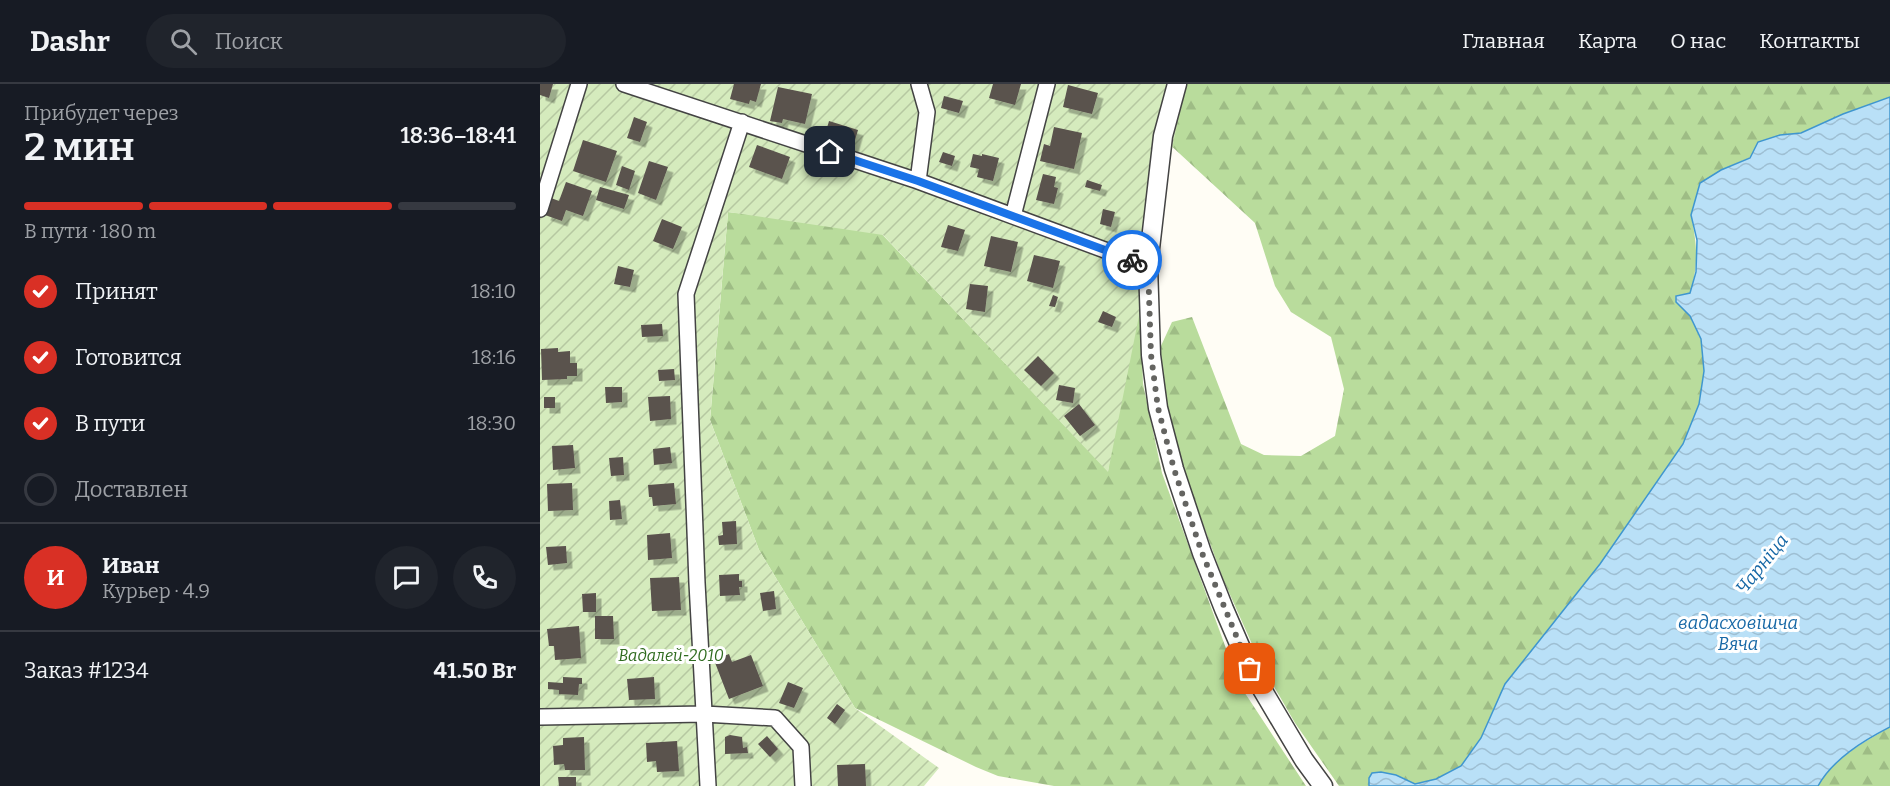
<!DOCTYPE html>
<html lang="ru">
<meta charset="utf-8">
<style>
:root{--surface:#171b24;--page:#20242c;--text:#f1f3f6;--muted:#9ea1a6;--line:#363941;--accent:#d93025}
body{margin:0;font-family:Bitter,serif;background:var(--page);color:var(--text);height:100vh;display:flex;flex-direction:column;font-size:22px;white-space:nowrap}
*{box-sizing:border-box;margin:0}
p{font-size:20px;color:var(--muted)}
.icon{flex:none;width:33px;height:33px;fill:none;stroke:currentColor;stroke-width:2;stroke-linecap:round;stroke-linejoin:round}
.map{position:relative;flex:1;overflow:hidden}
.sheet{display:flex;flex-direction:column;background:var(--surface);width:540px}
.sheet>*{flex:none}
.pin{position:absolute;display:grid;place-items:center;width:51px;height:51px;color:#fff;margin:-26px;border-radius:12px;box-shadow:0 3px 9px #0006}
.courier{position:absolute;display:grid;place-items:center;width:60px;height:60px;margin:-30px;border:4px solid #1a73e8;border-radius:50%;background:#fff;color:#222;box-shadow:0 2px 8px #0007}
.head em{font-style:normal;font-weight:600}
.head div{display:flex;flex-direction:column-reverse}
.head{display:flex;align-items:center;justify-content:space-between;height:102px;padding:0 24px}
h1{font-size:39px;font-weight:600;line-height:45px}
.bar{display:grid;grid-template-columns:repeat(4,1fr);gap:9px 6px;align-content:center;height:72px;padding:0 24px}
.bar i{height:8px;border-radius:4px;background:var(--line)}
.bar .on{background:var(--accent)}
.bar p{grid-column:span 4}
.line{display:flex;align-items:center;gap:15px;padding:0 24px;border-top:2px solid var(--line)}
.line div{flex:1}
.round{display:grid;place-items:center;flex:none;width:63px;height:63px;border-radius:32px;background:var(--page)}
ol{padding:0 24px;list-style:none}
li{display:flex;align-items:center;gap:18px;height:66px}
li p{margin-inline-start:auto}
li .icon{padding:6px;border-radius:50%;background:var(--accent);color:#fff;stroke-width:4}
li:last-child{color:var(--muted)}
li i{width:33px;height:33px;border:3px solid var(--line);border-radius:50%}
header{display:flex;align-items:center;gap:36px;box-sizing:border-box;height:84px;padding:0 30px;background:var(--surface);border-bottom:2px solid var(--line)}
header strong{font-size:28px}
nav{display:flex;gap:33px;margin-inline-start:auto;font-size:21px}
.search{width:420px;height:54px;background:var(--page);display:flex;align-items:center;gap:15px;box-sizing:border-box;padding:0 21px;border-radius:33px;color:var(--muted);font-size:22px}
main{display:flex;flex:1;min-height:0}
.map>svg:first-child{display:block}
</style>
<header>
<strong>Dashr</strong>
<div class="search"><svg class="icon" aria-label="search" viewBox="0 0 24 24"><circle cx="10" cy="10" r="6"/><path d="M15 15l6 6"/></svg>Поиск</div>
<nav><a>Главная</a><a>Карта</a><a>О нас</a><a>Контакты</a></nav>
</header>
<main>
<section class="sheet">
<div class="head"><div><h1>2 мин</h1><p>Прибудет через</p></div><em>18:36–18:41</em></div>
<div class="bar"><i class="on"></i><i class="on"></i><i class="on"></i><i></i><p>В пути · 180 m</p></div>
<ol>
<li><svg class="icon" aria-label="check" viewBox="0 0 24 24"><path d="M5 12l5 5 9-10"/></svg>Принят<p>18:10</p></li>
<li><svg class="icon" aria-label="check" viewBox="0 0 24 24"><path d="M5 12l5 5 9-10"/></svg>Готовится<p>18:16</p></li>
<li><svg class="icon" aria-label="check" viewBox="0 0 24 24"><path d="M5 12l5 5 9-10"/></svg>В пути<p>18:30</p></li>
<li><i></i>Доставлен</li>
</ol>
<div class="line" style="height:108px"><b class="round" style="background:var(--accent);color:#fff">И</b><div><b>Иван</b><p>Курьер · 4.9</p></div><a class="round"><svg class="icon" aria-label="chat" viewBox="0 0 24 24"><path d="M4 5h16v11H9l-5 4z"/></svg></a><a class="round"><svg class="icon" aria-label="phone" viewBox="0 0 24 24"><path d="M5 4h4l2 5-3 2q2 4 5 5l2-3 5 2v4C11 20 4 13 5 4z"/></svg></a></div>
<div class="line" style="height:78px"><div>Заказ #1234</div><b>41.50 Br</b></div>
</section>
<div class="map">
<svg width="1350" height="702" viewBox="0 0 1350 702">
<defs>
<pattern id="forest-firs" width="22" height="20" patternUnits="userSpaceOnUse" patternTransform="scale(1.5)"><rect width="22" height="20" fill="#b9dc9c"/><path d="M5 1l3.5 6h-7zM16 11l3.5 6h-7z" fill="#9ebc85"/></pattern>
<pattern id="garden-furrows" width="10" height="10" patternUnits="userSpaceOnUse" patternTransform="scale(1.5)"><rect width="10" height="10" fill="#d5ebbd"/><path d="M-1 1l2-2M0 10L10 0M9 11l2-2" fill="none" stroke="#b6c8a1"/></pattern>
<pattern id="water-waves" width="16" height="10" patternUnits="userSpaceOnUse" patternTransform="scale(1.5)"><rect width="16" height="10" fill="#b9e0f7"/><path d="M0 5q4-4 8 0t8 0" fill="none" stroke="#9ebfd3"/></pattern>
<filter id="shadow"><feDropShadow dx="5.5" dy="5.5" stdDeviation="0" flood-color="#0004"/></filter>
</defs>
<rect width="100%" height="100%" fill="#fffdf5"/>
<!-- forest -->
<path fill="url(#forest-firs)" d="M626 0 601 239 603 300 622 389 699 600 766 702H514L458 692 436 683 315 624 219 466 170 336 188 128 336 144 568 387Z
M644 0H1350V13L1303 30 1261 49 1240 51 1211 73 1181 86 1151 131C1157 160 1159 181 1150 209L1136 212V218L1150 232 1161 255 1164 287 1159 320 1143 360 1060 480 965 600 941 654 921 682 896 695 875 700 856 691 829 694V702H799L755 639 720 578 683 495 643 385 625 313 620 264 632 238 652 233 701 360 724 371 761 372 795 352 804 305 791 253 751 228 735 202 715 139 627 58Z
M1350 643V702H1278C1293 674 1323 659 1350 643Z"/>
<!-- garden -->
<path fill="url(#garden-furrows)" d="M0 0H645L568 388 343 151 188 128 170 336 219 466 315 624 399 684 384 702H0Z"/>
<!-- water -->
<path fill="url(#water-waves)" stroke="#3f96cf" stroke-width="1.5" d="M1350 13V643C1323 657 1293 675 1278 702H829V694L832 689 841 688 856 691 875 700 896 695 921 682 941 654 965 600 1060 480 1143 360 1159 320 1164 287 1161 255 1150 232 1136 218V212L1150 209 1156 188 1157 156 1151 131 1160 99 1181 86 1210 74 1218 58 1240 51 1261 49 1303 30Z"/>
<!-- building -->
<path fill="#5a524d" filter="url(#shadow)" d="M0 0H13L9 14 0 11Z
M194 0H221L216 18 210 16 209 20 190 15Z
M453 0H481L475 21 449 14Z
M528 1 558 9 552 30 523 23Z
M238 3 272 10 265 40 243 35 242 39 230 37Z
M404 12 423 17 419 29 401 24Z
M94 33 107 38 100 58 87 54Z
M289 37 318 46 313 63 284 55Z
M514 43 542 49 534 85 500 77 504 60 510 62Z
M43 56 77 67 66 98 33 87Z
M217 61 250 73 242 95 209 83Z
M403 68 415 72 412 82 399 78Z
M433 70 442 72V70L459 74 453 97 437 93 439 85 430 83Z
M109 77 128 83 116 116 98 109Z
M82 82 95 87 89 106 76 101Z
M503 90 516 93 514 103 518 104 514 120 496 116Z
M547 96 562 101 560 107 545 103Z
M26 98 52 107 43 132 26 126 22 137 5 131 11 114 19 117Z
M60 103 89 111 84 125 56 116Z
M563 125 575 128 571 143 560 140Z
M122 135 142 143 133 165 113 157Z
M408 141 425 146 418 167 401 163Z
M451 152 478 158 471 188 444 182Z
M494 171 520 177 513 204 487 197Z
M78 182 94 186 90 203 74 200Z
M430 200 448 202 445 228 426 225Z
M513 211 518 213 515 223 509 222Z
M563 227 576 233 572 243 558 238Z
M122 240 123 252 102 253 101 241Z
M18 264V268L30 267V279H37V292H27V295L2 296 1 265Z
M498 272 514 289 501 302 484 286Z
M134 285 135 296 119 297 118 286Z
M519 301 535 304 533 319 516 316Z
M65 303H82V318L66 319Z
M130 312 131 335 110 337 108 313Z
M4 313H15V324H4Z
M539 320 555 341 540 352 524 332Z
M33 361 35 384 13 386 12 362Z
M130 363 132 379 114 381 113 365Z
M83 373 84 391 71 392 69 374Z
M32 399 33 426 8 427 7 400Z
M134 399 136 420 113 422 112 413H109L108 401Z
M80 416 82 435 70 436 69 417Z
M196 437 197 460 179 461 178 452 183 451 182 438Z
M130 449 132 474 108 476 107 451Z
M26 462 27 479 8 481 6 463Z
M199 490V497H202V503H199L200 511 180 512 179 491Z
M139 493 141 526 112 527 110 494Z
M234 507 236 525 223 527 220 509Z
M56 509V528H43L42 510Z
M55 532H73L74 555H55Z
M39 542 41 574 15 576 14 562H9L7 545Z
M189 570 192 578 211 571 223 602 189 615 174 576Z
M23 593 42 594V600H39L38 611 19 610V606L8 605V598L23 599Z
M114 593 115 615 89 616 87 595Z
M248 598 263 604 254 624 239 619Z
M297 620 305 626 295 640 287 634Z
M190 651 202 653 203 664 207 663 208 669 185 670V653Z
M227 652 238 665 230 673 218 660Z
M44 653 45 686H25L24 680 14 681 13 662 23 661V654Z
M137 657 139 687 117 688 116 677 107 678 106 659Z
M325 680 326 702H298L297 681Z
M18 693H36V702H19Z"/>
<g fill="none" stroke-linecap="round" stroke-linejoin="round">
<defs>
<path id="minor" d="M84 0 378 97 608 182
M378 97 387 28 379 0
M0 125 39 0
M473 132 507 0
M0 633 164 630 235 634 261 663 263 702
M168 702 157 499 146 210 202 38"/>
<path id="tertiary" d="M637 0 623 52 608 182 611 271 618 324 634 385 662 469 684 525 710 585 764 676 783 702"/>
</defs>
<!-- minor casing -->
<use href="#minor" stroke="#444" stroke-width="18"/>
<!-- tertiary casing -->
<use href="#tertiary" stroke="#444" stroke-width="21"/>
<!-- minor -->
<use href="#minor" stroke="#fff" stroke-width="15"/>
<!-- tertiary -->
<use href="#tertiary" stroke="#fff" stroke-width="18"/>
</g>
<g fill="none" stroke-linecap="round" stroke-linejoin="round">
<!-- done -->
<path stroke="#646461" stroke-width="6" stroke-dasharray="0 10.8" d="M592 176 608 182 611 271 618 324 634 385 662 469 710 585"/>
<!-- route -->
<path stroke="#1a73e8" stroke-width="8" d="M290 68 378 97 592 176"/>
</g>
<g text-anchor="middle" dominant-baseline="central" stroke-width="6" stroke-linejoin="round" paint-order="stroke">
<!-- park labels -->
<g font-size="16" font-style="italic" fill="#2f6b1f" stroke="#fff">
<text x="131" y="571">Вадалей-2010</text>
</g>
<!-- water labels -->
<g font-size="18" font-style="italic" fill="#1768a6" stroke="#fff">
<text transform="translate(1222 480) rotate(-51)">Чарніца</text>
<text x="1198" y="539">вадасховішча<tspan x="1198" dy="21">Вяча</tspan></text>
</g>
</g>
</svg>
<div class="pin" style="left:710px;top:585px;background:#ea580c"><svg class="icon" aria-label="bag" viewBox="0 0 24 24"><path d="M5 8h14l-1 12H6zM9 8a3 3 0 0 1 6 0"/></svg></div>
<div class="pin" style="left:290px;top:68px;background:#1f2937"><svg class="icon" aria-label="home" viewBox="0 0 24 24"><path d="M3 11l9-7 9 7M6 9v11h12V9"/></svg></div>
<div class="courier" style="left:592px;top:176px"><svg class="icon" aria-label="bike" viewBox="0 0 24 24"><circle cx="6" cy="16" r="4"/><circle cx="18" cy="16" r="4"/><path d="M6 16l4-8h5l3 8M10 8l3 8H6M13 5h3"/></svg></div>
</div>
</main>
